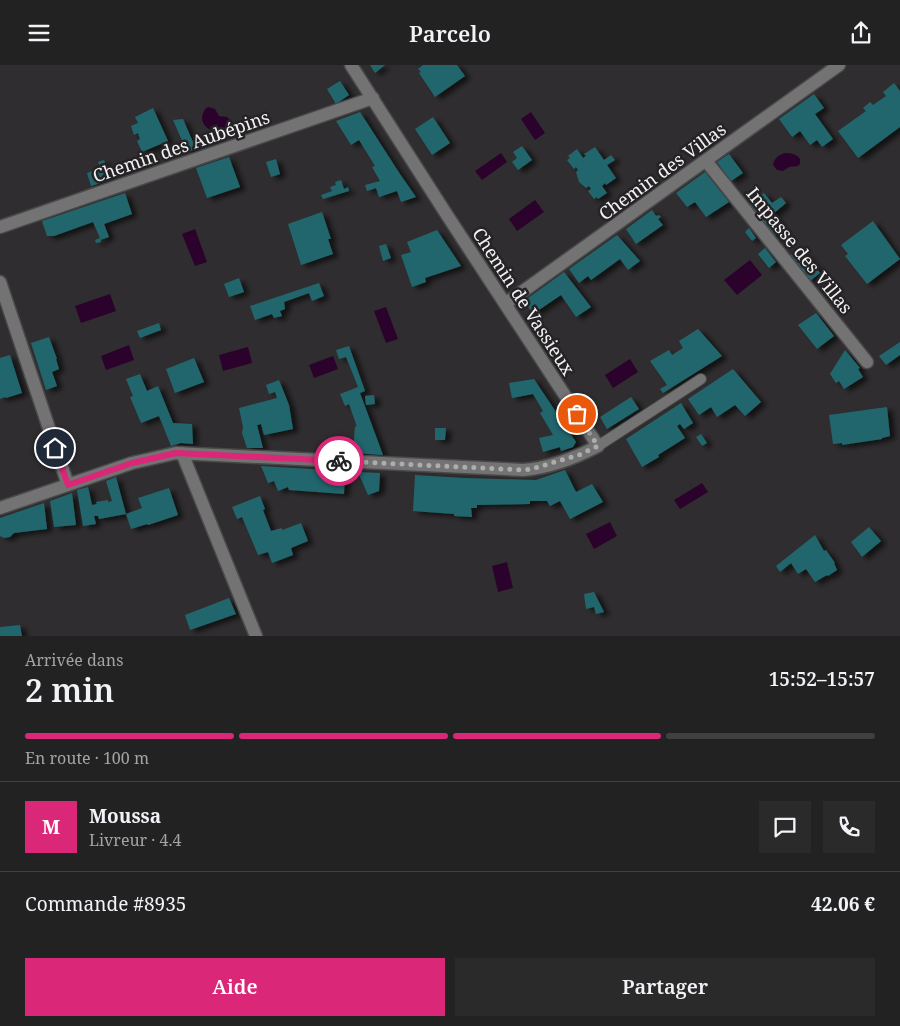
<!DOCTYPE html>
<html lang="fr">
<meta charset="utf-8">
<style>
:root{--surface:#232223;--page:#2b2a2b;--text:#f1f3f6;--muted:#a3a4a6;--line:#403f41;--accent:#db2777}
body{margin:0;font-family:"Noto Serif",serif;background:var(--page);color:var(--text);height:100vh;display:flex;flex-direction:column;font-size:19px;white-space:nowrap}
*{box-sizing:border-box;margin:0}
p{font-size:16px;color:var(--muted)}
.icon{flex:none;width:28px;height:28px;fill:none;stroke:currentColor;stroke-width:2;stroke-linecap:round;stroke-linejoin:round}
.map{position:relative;height:571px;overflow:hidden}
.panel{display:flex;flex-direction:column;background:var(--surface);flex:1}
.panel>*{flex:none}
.pin{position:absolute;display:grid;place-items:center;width:42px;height:42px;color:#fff;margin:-21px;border:2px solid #fff;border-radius:50%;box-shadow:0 1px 5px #0007}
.courier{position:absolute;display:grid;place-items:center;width:50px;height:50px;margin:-25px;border:4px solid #db2777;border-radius:50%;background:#fff;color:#222;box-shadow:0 1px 6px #0007}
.head em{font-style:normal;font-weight:600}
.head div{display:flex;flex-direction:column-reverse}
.head{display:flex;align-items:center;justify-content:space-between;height:85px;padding:0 25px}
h1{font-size:32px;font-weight:600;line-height:38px}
.bar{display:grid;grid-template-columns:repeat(4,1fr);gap:8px 5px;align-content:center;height:60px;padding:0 25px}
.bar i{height:6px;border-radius:4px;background:var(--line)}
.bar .current{background:var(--accent)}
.bar p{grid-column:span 4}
.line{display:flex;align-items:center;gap:12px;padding:0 25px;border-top:1px solid var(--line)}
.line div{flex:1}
.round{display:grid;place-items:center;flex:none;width:52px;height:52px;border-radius:0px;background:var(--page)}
.button{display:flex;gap:10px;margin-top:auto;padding:10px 25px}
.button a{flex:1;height:58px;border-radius:0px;background:var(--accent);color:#fff;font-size:20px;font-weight:600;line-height:58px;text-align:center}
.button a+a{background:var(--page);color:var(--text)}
header{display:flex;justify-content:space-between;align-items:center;height:65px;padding:0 25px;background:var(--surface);font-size:22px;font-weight:600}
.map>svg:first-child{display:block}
</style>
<header><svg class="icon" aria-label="menu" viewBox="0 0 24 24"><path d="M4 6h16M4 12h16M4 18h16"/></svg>Parcelo<svg class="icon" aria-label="share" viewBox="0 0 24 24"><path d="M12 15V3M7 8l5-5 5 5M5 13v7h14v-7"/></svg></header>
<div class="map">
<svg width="900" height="571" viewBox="0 0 900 571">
<defs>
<filter id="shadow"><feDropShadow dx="5.5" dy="3" stdDeviation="2.5" flood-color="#0009"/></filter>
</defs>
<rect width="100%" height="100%" fill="#2f2d2f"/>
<!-- water -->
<path fill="#2b022c" d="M209 42 215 44 219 51 227 52 229 54C234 76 189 67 206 43Z
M531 47 545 68 535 75 521 54Z
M501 88 507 97 482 115 475 106Z
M785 88C791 88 797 89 800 94V99L798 101 789 102 783 106 777 105 773 100C774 93 779 90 785 88Z
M535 135 544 147 517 166 509 154Z
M195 164 207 197 195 201 182 169Z
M750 195 762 210 737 230 724 215Z
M110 229 116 246 81 258 75 241Z
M386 242 398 274 386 278 374 246Z
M129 280 134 295 106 305 101 291Z
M248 282 252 298 223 306 219 290Z
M333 291 338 304 314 313 309 300Z
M630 294 638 307 613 323 605 310Z
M702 418 708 427 680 444 674 435Z
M610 457 617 471 594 484 586 469Z
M507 497 513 523 498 527 492 501Z"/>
<!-- building -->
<path fill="#23666d" filter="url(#shadow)" d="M370 0H385L375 8Z
M423 0H457L465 11 435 32 419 8 421 7 418 4Z
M340 16 349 30 336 39 327 24Z
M894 18 900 26V62L858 93 838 66 866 46 863 43 870 37 873 40 886 31 883 27Z
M814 29 824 43 815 49 833 74 822 82 817 75 810 80 800 66 792 72 779 54Z
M153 43 168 76 142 87 137 76 140 74 138 68 134 70 131 61 138 58 135 52Z
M360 47 400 109 416 132 401 137 397 126 379 132 376 123 367 126 365 120 380 116 372 102 375 101 359 75 351 80 336 56Z
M433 52 450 78 432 90 415 64Z
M183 54 196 84 187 87 173 55Z
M522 81 532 95 518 105 512 97 517 93 513 87Z
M595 82 604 95 611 90 615 95 607 100 616 113 606 120 605 118 602 121 607 128 598 134 597 132 594 134 588 126 591 124 589 121 586 123 579 117 576 107 578 105 576 102 574 104 567 95 570 93 568 91 577 84 583 93 586 91 584 89Z
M729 89 743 108 731 116 717 97Z
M229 92 240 122 207 133 196 103Z
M276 94 280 109 271 112 266 97Z
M104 95 111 115 91 121 87 108 101 103 98 97Z
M705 107 729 137 706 152 695 137 687 142 676 128Z
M341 115 344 124 348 122 349 126 323 134 321 130 332 126 330 122 336 120 335 117Z
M125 128 132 149 104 159 109 172 100 175V173L101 177 96 178 95 175 100 173 93 157 54 171H47L42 156Z
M764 128 772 138 781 132 786 138 773 149 779 157 778 158 783 165 774 171 749 139Z
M652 145 656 151 659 150 661 152 658 154 663 160 636 179 626 164Z
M322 147 331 174H328L333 189 301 200 288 159Z
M873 156 900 194 867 219 845 191 848 189 841 180Z
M749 163 756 173 752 176 745 167Z
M437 165 461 201 425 213 426 217 412 222 401 190 411 187 407 177Z
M617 170 640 196 628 205 620 194 591 215 588 211 579 218 569 204Z
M386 179 391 193 383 196 379 181Z
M765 183 776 197 769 203 758 189Z
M797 185 803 192 806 189 820 208 810 216 790 191Z
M564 207 591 242 576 252 561 230 533 249 524 236Z
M239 213 244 227 229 232 224 219Z
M319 218 324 231 312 236 309 228 284 237 285 244 280 246 282 251 274 253 272 249 255 255 250 241Z
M816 248 834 271 817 284 798 260Z
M159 258 161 265 140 273 137 266Z
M698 264 722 291 663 328 660 324 667 320 650 296 669 285 672 290 683 283 679 276Z
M49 272 57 294H56L59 304 52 307 57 321 46 325 31 278Z
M900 277V290L886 300 879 291Z
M349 281 365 326 360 328 383 390 353 388 355 361 357 362 349 339 345 341 340 329 358 322 346 292 339 294 336 285Z
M845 285 860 303 858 304 863 312 844 324 839 316 836 318 830 309Z
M10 290 22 328 6 333 5 332 0 334V293Z
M194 293 204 317 175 328 166 304Z
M733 304 761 337 745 351 735 340 717 352 711 342 699 350 688 334Z
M140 309 147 326 158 321 173 358 192 359 193 379 181 378 171 381 159 351 141 358 130 332 133 331 126 314Z
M534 314 576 377 573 382 561 386 560 382 543 387 539 373 553 370 540 348 543 346 533 329 512 333 509 318Z
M279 315 289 340 293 364 264 370 261 359 257 360 263 383H247L242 368 243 362 239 343 277 333 275 327 269 329 266 320Z
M374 330 375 339 366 340 365 331Z
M631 332 639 344 607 364 600 352Z
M681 338 693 358 684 364 680 359 677 361 685 373 658 390 659 392 642 402 626 374Z
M887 342 890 371 882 373V374L842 380V378L833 379 829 350Z
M435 363H446L445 375H435Z
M701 369 707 378 702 381 696 372Z
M261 401 345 406 344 429 289 425 288 422 278 426 274 416 268 418Z
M565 405 576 427 592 419 603 437 570 454 560 436 550 441 547 436H530V439L477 440V443H471L472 452 454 451V449L413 446 415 410 464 413 536 415Z
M358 407 380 408 379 426 368 430Z
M116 412 126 449 99 454 98 451H94L96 459 83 461 77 425 88 422 92 440 97 439 96 437 108 435V437L112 436 106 416Z
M169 423 178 450 148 460 147 459 131 464 126 449 142 443 138 433Z
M72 428 76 460 54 462 50 436Z
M260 431 265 444 263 445 271 466 282 463V465L301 458 308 476 291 483 293 490 272 498 268 487 258 490 242 452 237 454 232 442Z
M44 438 47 464 14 468 10 472 4 473 0 471V453Z
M869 462 881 476 862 492 851 477Z
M815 470 824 486 826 485 835 498H834L837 505 828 511 827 510 815 517 806 504 798 509 791 498 780 507 776 501Z
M594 527 604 547 596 549 594 542 586 544 584 529Z
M229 533 236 549 190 565 185 550Z
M20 560 22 571H0V562Z"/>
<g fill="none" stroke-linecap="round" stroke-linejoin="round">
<defs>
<path id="lane" d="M598 381 701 314"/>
<path id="street" d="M706 96 867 297
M0 162 373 33
M0 217 68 420
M505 239 839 0
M182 388 256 571
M0 443 132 398 176 388 523 405C549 403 575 393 598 381L445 147 351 0"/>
</defs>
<!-- lane casing -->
<use href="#lane" stroke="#4a494a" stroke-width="12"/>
<!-- street casing -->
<use href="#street" stroke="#4a494a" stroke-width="15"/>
<!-- lane -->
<use href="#lane" stroke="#747374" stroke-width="10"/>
<!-- street -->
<use href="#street" stroke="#747374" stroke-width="12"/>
</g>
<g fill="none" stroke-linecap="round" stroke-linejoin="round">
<!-- done -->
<path stroke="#aeadae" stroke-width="5" stroke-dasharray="0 9" d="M339 396 523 405 531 404 579 390 598 381 577 349"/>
<!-- route -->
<path stroke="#db2777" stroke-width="6" d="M55 383 68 420 132 398 176 388 339 396"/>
</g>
<g text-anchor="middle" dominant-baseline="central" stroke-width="5" stroke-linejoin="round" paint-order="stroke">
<!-- street labels -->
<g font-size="18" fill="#f3f2f3" stroke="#252325">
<text transform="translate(181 81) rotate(-19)">Chemin des Aubépins</text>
<text transform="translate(662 106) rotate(-36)">Chemin des Villas</text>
<text transform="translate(800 185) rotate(51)">Impasse des Villas</text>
<text transform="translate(524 236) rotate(57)">Chemin de Vassieux</text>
</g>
</g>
</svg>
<div class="pin" style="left:577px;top:349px;background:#ea580c"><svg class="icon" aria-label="bag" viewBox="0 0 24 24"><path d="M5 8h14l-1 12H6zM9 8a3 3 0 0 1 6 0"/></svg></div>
<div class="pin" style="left:55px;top:383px;background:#1f2937"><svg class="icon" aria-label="home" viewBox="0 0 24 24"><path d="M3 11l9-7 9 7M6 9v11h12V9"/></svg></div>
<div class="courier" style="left:339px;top:396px"><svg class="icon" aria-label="bike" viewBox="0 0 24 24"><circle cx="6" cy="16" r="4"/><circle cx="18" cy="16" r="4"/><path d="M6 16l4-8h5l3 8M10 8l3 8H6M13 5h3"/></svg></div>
</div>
<section class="panel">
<div class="head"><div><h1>2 min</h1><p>Arrivée dans</p></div><em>15:52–15:57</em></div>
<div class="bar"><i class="current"></i><i class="current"></i><i class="current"></i><i></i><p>En route · 100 m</p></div>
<div class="line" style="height:90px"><b class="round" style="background:var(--accent);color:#fff">M</b><div><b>Moussa</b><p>Livreur · 4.4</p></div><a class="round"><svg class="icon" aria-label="chat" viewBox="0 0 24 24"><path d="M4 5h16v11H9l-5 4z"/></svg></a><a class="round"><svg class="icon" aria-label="phone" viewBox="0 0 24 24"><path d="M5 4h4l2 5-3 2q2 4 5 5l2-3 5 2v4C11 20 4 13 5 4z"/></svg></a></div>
<div class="line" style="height:65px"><div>Commande #8935</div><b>42.06 €</b></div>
<div class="button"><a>Aide</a><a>Partager</a></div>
</section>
